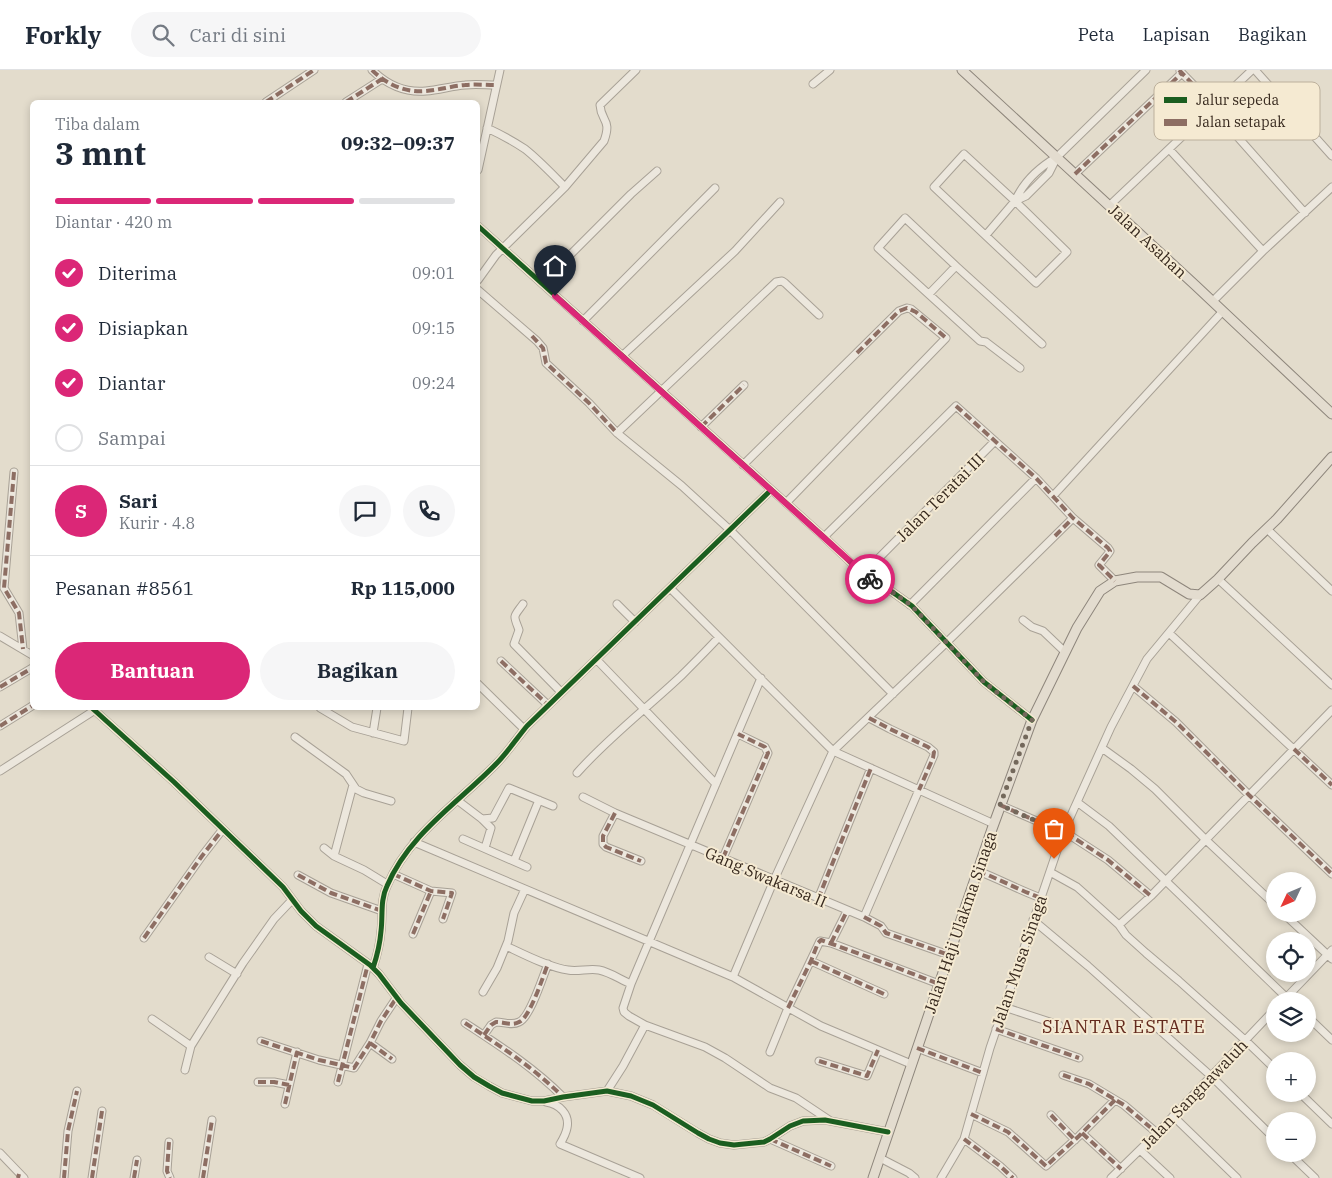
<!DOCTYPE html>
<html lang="id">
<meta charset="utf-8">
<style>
:root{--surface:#fff;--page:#f6f6f7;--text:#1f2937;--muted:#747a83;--line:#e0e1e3;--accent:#db2777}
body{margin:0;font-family:"IBM Plex Serif",serif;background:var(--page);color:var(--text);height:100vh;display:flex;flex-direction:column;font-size:19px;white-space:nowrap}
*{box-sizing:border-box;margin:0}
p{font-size:16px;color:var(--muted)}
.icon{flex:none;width:28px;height:28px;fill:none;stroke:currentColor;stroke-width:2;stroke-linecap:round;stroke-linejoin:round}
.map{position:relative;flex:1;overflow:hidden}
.side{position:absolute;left:30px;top:30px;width:450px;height:610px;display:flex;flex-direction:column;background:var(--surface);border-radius:8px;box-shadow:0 2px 8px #0003}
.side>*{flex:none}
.needle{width:32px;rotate:226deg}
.fabs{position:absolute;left:1266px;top:802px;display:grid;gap:10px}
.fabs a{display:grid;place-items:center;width:50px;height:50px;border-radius:50%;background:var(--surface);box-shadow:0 2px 8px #0003;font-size:25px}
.pin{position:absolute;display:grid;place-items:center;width:42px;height:42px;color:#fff;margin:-51px -21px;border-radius:50% 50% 50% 0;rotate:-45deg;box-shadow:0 0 5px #0007}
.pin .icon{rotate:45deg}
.courier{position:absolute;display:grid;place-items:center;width:50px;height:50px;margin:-25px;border:4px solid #db2777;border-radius:50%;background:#fff;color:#222;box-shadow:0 1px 6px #0007}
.overview em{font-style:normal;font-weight:700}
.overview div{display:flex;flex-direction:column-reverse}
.overview{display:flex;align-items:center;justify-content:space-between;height:85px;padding:0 25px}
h1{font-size:32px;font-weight:700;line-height:38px}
.bar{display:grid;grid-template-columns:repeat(4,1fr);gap:8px 5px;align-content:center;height:60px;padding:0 25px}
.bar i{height:6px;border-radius:4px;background:var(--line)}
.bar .active{background:var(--accent)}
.bar p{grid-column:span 4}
.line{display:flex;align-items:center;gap:12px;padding:0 25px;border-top:1px solid var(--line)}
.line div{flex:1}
.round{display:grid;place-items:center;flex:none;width:52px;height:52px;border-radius:26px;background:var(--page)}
ol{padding:0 25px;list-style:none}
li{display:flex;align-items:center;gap:15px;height:55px}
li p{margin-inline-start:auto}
li .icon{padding:5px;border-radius:50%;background:var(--accent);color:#fff;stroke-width:4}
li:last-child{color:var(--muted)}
li i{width:28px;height:28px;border:2px solid var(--line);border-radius:50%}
.action{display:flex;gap:10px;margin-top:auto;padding:10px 25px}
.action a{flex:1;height:58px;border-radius:30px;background:var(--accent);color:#fff;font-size:20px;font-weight:700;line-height:58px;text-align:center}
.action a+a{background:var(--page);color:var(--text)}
header{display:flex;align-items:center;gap:30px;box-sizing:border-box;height:70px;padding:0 25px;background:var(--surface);border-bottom:1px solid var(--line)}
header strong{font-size:24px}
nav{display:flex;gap:28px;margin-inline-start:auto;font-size:18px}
.search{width:350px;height:45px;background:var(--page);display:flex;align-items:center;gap:12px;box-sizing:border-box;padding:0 18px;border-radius:28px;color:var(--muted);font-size:19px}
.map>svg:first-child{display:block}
</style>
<header>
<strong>Forkly</strong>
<div class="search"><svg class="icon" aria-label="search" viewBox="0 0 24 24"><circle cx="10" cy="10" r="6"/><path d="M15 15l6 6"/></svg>Cari di sini</div>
<nav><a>Peta</a><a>Lapisan</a><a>Bagikan</a></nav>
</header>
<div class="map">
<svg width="1332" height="1108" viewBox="0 0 1332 1108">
<rect width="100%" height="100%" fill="#e3dccc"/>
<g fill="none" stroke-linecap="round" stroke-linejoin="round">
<defs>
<path id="minor" d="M372 0C386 14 405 23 426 21 439 20 452 16 465 15 475 14 486 15 496 15
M1255 0 1332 86
M1180 1 1214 36
M813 14 830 0
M266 32 314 0
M346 32 382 9
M1212 38 1305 143
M487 58C500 64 513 71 525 79 539 90 552 104 565 117
M1169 79 1263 181
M1057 87 1049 103 1026 126 1015 131C1024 111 1038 98 1057 87L1146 0
M478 100 500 0
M1075 104 1182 3
M1109 136 1252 0
M478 156 824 467 863 504 874 512 891 521 912 536 984 612 1032 650
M986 165 1015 131 964 84 934 117 1036 213 1067 182 1015 131
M956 196 1042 274
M478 210 496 185 565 117 604 71C612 49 601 52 600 35L636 0
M542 213 631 124 657 101
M478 220 537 271 543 278 546 293 589 333 617 363
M929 224 956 196 905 148 878 178 980 271 986 272 1020 298
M1213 231 1263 181 1332 117
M819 245 785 213 782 211 776 212 617 363 682 416 730 460 893 624
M583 251 715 118
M622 286 735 181 780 132
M701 357 744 315
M743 395 899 241 907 238 911 239 946 268 786 433
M14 402 4 518 19 543 23 579
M1053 426 1223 241
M1267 459 1332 521
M824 467 956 336 1036 408 1073 448 1108 478 1110 481 1108 484 1099 495 1115 511
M863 504 995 371
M1218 509 1332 615
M670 518 833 681 994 754
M523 534C513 548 513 544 519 560L514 574 561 622
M617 534 635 552
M910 535 1036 408
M1023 550 1032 557 1043 561 1065 582
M1169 563 1332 715
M0 566 32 585
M596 589 716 714
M501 591 548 635
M761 608 631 914 623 938 624 942 629 946 645 955 705 977 725 988 770 1018 796 1028 829 1050
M478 614 524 659
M1133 616 1176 652 1249 725 1332 804
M0 617 32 598
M92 638 174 712 283 817 301 841 316 856 370 895 379 904 401 933 460 995 474 1007 489 1016 502 1023 532 1031H544L563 1027 607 1021 631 1026 653 1035 698 1063 709 1069 720 1073 734 1075 764 1072 770 1069 790 1056 803 1051 825 1050 888 1062
M320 638 352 657 404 671 408 638
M0 656 32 636
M373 663 377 638
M295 667 346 704 356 719 364 723 391 731
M1102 678 1131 699 1155 719 1206 770 1275 835
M0 701 95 640
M577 703C608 668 647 638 681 606 694 593 707 580 719 567
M583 727 615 743 864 847 881 856 886 863 889 864 949 885
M457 730 482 749 491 758 485 778
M1077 732 1109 756 1290 931
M1000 735 1071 766 1108 790 1151 826
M615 743 603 766V774L606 777 641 791
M482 749 493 748 509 718 553 736
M463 769 527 797
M414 772 733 907 821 956 911 994
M324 778 334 786 364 800 387 814
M334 786 353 715
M723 788 768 683 765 677 738 664
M514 791 539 730
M978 801C999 809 1019 820 1041 828
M1050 802 1077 817 1086 825 1119 855 1126 865 1146 883 1179 911 1245 970 1275 999
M393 804 431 821 452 823 443 849
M298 805 331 823 382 841
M818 829 871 698
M1284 844 1332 889
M864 847 934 685V682L928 677 890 659 869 648
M1033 850 1088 896 1211 1006 1275 1069
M1119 855 1151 826 1332 640
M413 864 431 821
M144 868 202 786 223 759
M831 873 847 841
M506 876C523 884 550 898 568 900 578 902 589 898 599 900 610 902 621 910 631 914
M209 887 237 904
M811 891 884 924
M373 898C377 886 380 874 381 861 383 846 380 830 387 816 409 764 458 733 496 694 507 683 517 668 527 656L771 420
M733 907 774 810 833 681 946 573 1073 448
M483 922 497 898 508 871 514 843 525 819
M1283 931 1332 880
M1004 937 1059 955
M1308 947 1332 970
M152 949 191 976
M465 953C500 976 533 997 563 1027
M996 959 1079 988
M484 965 491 955 496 952C504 952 512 956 519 952 530 948 543 906 548 894
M261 971 319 990 354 998 370 973 381 951 397 927
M370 973 392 989
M917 978 983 1003
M770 982 788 938 820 871 831 873 939 914
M819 991 867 1006 878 980
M185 1000 191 976 243 893 274 849 292 830
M1063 1005 1089 1014 1124 1035 1157 1063
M258 1012H274L289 1015
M338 1012 368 894
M607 1021 623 996 645 955
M1301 1024 1332 1054
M546 1032C559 1034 570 1044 567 1058 566 1064 563 1069 560 1074L640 1108
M285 1034 297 982
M971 1044 1008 1062 1046 1096 1079 1066 1115 1030
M1051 1045 1075 1070
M1173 1046 1237 1108
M1082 1063 1121 1099
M770 1069 831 1096
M964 1069 1000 1096 1013 1108
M169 1072 167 1101 170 1108
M1140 1080 1170 1108
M0 1083 24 1108
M1290 1084 1315 1108
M880 1088 909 1103 915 1108
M64 1108 68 1061 77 1021
M92 1108 102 1041
M134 1108 137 1090
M203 1108 212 1050
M941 1108 964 1069 990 978 1063 763 1111 657 1147 589 1200 525
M1111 1108 1157 1063 1275 939"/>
<path id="major" d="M962 0 1195 215 1332 344
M873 1108 992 759 1032 650 1077 558 1100 521 1115 511 1137 507H1161L1189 524 1200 525 1218 509 1252 473 1277 449 1332 387"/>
</defs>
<!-- minor casing -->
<use href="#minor" stroke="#a8a196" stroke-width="9"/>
<!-- major casing -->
<use href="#major" stroke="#8e867c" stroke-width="11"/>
<!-- minor -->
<use href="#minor" stroke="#ece7dd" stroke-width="7"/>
<!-- major -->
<use href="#major" stroke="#e3dccf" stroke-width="9"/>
<!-- quiet -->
<path stroke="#8d6e63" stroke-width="4" stroke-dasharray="8 4" stroke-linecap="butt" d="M372 0C386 14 405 23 426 21 439 20 452 16 465 15 475 14 486 15 496 15
M1179 0 1214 36
M266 32 314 0
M346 32 382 9
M1075 104 1182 3
M532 266 543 278 546 293 589 333 617 363
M857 283 899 241 907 238 916 242 946 268
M956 336 1036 408 1073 448 1108 478 1110 481 1108 484 1099 495 1115 511
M701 357 744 315
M14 402 4 518 19 543 23 579
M1055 466 1073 448
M501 591 548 635
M1133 616 1176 652 1249 725 1332 804
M0 617 32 598
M869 648 890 659 928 677 934 682 933 688 919 720
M0 656 32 636
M1294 679 1332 715
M1000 735 1071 766 1108 790 1151 826
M615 743 603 766V774L606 777 641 791
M723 788 768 683 765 677 738 664
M978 801C999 809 1019 820 1041 828
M393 804 431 821 452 823 443 849
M298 805 331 823 382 841
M818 829 871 698
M864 847 881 856 886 863 889 864 949 885
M413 864 431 821
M144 868 202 786 223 759
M831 873 847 841
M811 891 884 924
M788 938 811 891 818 873 821 870 890 895 939 914
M465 953C500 976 533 997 563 1027
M996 959 1079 988
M484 965 491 955 496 952C504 952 512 956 519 952 530 948 543 906 548 894
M261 971 319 990 354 998 370 973 381 951 397 927
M370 973 392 989
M917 978 983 1003
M819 991 867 1006 878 980
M1063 1005 1089 1014 1124 1035 1157 1063
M258 1012H274L289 1015
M338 1012 368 894
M285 1034 297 982
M971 1044 1008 1062 1046 1096 1079 1066 1115 1030
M1051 1045 1075 1070
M1082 1063 1121 1099
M770 1069 831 1096
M964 1069 1000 1096 1013 1108
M169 1072 167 1101 170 1108
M18 1108 19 1104
M64 1108 68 1061 77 1021
M92 1108 102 1041
M134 1108 137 1090
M203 1108 212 1050"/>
<defs>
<path id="cycleway" d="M478 156 824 467 863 504 874 512 891 521 912 536 984 612 1032 650
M92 638 174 712 283 817 301 841 316 856 370 895 379 904 401 933 460 995 474 1007 489 1016 502 1023 532 1031H544L563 1027 607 1021 631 1026 653 1035 698 1063 709 1069 720 1073 734 1075 764 1072 770 1069 790 1056 803 1051 825 1050 888 1062
M373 898C377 886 380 874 381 861 383 846 380 830 387 816 409 764 458 733 496 694 507 683 517 668 527 656L771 420"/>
</defs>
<!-- cycleway casing -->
<use href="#cycleway" stroke="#f5ead2" stroke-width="8"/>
<!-- cycleway -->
<use href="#cycleway" stroke="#1b5e20" stroke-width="5"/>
</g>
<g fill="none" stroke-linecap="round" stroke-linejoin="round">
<!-- done -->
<path stroke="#73685b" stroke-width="5" stroke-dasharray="0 9" d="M870 509 891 521 912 536 984 612 1032 650 1000 735 1063 763 1054 789"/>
<!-- route -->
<path stroke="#db2777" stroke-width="6" d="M555 226 870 509"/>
</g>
<g text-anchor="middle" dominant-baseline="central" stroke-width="4" stroke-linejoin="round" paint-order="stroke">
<!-- street labels -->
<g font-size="16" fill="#37291e" stroke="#f5ead2">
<text transform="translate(1148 171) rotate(43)">Jalan Asahan</text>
<text transform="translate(940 427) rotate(-45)">Jalan Teratai III</text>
<text transform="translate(766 807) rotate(23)">Gang Swakarsa II</text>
<text transform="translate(960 852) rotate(-71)">Jalan Haji Ulakma Sinaga</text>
<text transform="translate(1019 891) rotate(-71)">Jalan Musa Sinaga</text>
<text transform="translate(1194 1024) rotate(-46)">Jalan Sangnawaluh</text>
</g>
<!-- neighbourhood labels -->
<g font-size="18" letter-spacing="1" fill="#632a1e" stroke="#f5ead2">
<text x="1124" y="956">SIANTAR ESTATE</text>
</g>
</g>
<!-- legend -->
<rect x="1154" y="12" width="166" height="58" rx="8" fill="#f5ead2" stroke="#bcb09c" stroke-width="1"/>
<rect x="1164" y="27" width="23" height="6" fill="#1b5e20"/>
<rect x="1164" y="49" width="23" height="7" fill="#8d6e63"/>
<g font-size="14" fill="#37291e">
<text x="1196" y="35">Jalur sepeda</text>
<text x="1196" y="57">Jalan setapak</text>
</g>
</svg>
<div class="fabs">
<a><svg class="needle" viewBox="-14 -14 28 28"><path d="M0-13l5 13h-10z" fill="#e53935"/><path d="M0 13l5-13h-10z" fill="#747a83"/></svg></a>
<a><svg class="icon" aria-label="locate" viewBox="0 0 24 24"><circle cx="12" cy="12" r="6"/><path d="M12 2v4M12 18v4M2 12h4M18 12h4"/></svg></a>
<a><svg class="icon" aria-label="layers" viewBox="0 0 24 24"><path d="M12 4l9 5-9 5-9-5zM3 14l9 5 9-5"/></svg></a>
<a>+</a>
<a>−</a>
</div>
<div class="pin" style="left:1054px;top:789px;background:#ea580c"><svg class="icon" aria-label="bag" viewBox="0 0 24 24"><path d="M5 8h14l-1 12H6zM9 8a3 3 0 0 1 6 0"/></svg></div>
<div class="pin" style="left:555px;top:226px;background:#1f2937"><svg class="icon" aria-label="home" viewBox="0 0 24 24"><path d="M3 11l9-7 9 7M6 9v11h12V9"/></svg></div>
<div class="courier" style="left:870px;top:509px"><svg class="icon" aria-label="bike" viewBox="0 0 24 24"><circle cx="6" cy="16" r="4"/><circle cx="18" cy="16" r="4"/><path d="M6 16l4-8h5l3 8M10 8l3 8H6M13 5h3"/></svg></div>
<section class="side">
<div class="overview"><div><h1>3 mnt</h1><p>Tiba dalam</p></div><em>09:32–09:37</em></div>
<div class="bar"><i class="active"></i><i class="active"></i><i class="active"></i><i></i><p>Diantar · 420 m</p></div>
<ol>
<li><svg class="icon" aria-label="check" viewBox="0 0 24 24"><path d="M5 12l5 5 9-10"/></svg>Diterima<p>09:01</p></li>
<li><svg class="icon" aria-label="check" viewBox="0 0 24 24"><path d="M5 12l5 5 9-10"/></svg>Disiapkan<p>09:15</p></li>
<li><svg class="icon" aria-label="check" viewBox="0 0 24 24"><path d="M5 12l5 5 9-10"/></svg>Diantar<p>09:24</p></li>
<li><i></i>Sampai</li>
</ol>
<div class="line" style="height:90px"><b class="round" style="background:var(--accent);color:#fff">S</b><div><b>Sari</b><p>Kurir · 4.8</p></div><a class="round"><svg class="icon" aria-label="chat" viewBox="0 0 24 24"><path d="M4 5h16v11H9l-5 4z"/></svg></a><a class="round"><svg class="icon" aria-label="phone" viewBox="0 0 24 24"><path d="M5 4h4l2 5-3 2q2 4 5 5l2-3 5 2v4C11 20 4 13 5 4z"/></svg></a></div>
<div class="line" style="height:65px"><div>Pesanan #8561</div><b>Rp 115,000</b></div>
<div class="action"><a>Bantuan</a><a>Bagikan</a></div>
</section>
</div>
